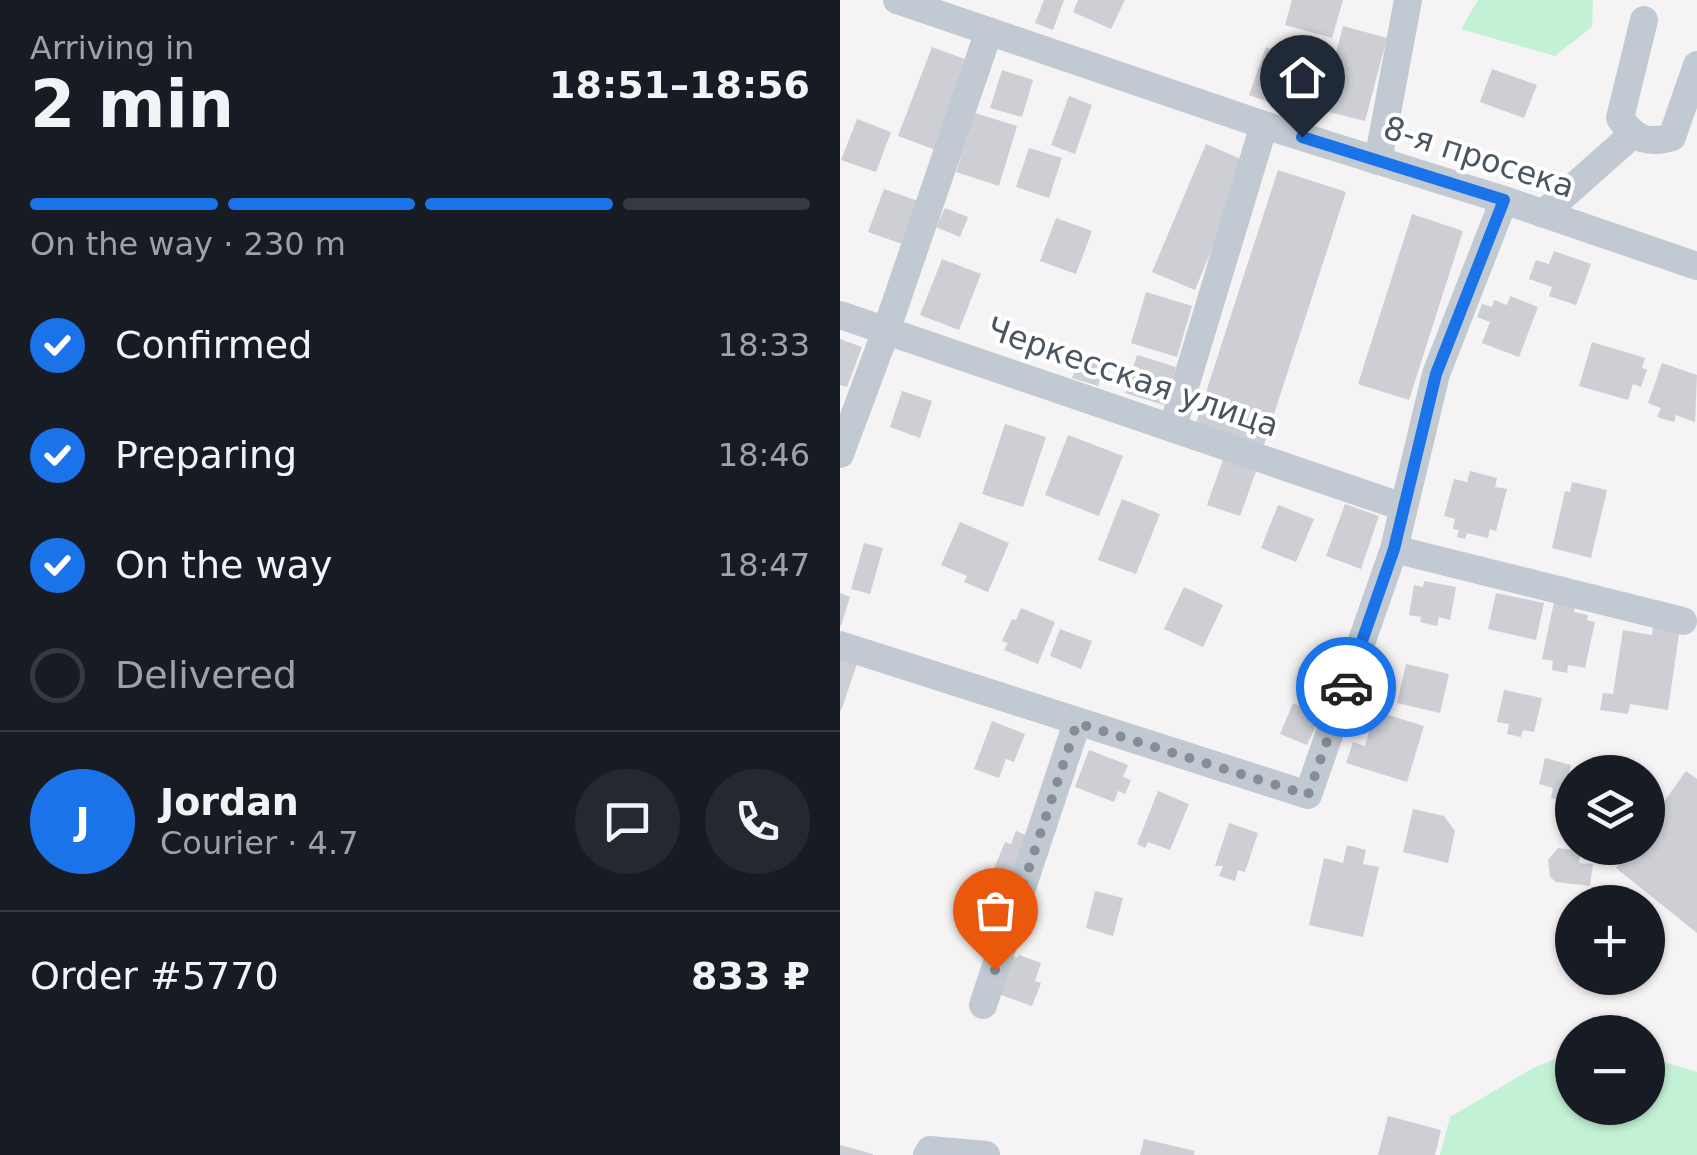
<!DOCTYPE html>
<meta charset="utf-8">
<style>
:root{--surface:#171b24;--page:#242831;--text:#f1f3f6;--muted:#9ea1a6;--line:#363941;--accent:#1a73e8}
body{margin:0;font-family:"DejaVu Sans",sans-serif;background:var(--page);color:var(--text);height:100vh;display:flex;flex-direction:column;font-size:38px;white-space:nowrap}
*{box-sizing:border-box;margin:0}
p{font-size:32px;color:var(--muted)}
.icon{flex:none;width:55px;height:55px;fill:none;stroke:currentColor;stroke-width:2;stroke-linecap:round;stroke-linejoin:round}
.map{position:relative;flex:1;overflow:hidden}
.details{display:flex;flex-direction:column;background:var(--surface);width:840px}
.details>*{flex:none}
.tools{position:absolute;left:715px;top:755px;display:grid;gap:20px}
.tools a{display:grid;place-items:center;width:110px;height:110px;border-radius:50%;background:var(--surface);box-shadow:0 2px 8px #0004;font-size:50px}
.pin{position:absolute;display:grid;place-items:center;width:85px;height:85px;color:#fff;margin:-102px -42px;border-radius:50% 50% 50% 0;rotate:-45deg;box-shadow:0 0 10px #0007}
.pin .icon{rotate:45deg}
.courier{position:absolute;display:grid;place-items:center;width:100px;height:100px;margin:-50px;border:8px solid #1a73e8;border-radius:50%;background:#fff;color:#222;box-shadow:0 2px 12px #0007}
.overview em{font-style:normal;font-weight:800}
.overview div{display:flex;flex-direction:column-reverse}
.overview{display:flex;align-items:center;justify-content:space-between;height:170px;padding:0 30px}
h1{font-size:65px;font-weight:800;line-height:75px}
.bar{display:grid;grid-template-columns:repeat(4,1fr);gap:15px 10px;align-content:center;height:120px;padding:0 30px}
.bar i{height:12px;border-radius:8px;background:var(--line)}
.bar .selected{background:var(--accent)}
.bar p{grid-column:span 4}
.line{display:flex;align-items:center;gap:25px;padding:0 30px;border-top:2px solid var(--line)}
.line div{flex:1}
.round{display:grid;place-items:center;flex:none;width:105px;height:105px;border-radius:52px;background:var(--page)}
ol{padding:0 30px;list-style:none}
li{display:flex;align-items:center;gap:30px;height:110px}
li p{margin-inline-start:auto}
li .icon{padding:10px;border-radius:50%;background:var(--accent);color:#fff;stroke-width:4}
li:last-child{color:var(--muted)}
li i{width:55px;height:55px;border:5px solid var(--line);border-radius:50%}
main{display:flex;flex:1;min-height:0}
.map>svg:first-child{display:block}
</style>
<main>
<section class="details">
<div class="overview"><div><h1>2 min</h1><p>Arriving in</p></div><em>18:51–18:56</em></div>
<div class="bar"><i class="selected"></i><i class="selected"></i><i class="selected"></i><i></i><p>On the way · 230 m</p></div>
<ol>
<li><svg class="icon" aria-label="check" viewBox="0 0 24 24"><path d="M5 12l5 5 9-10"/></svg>Confirmed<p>18:33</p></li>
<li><svg class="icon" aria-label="check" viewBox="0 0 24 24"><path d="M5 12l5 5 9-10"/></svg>Preparing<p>18:46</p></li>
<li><svg class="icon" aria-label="check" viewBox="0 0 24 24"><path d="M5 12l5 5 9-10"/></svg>On the way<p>18:47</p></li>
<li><i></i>Delivered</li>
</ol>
<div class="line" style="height:180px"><b class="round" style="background:var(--accent);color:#fff">J</b><div><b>Jordan</b><p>Courier · 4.7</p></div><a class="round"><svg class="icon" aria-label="chat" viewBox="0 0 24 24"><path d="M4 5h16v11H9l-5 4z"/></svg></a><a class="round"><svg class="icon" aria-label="phone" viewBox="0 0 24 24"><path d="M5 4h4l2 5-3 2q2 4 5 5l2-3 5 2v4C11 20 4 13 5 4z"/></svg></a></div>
<div class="line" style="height:130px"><div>Order #5770</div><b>833 ₽</b></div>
</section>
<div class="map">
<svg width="857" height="1155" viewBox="0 0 857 1155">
<rect width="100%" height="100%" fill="#f5f3f3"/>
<!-- green -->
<path fill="#c3f1d5" d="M638 0H753L752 27 715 56 621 29Z
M732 1052V1108H808V1057L857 1072V1155H600L610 1117 693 1068Z"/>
<!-- building -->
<path fill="#cdcfd5" d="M204 0H224L213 30 195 23Z
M238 0H285L271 29 233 12Z
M452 0H503L492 38 445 25Z
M503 26 547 38 525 121 481 110Z
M92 47 130 61 96 150 58 136Z
M426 47 460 59 443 107 409 95Z
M652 69 697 85 684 118 640 102Z
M162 70 193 80 182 117 150 108Z
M229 96 252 105 235 154 211 145Z
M135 113 177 126 159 186 116 172Z
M17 119 51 132 36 172 1 160Z
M366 144 408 162 355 290 312 272Z
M189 148 222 158 209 198 176 187Z
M438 170 506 192 424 445 356 423Z
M44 189 78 201 62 244 28 232Z
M105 208 128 217 120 237 96 227Z
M572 214 623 231 569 400 518 384Z
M216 218 252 231 236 274 200 261Z
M714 251 751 264 736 305 709 296 712 287 689 279 696 260 709 264Z
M102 259 141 274 119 330 80 315Z
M306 292 352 306 337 357 291 343Z
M670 296 698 307 679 357 642 343 650 322 637 317 642 304 652 307 654 300 667 305Z
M0 339 22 347 7 387 0 385Z
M752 342 805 358 802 368 807 370 801 387 793 384 788 400 739 386Z
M241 353 266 361 258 386 232 378Z
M297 355 336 367 324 405 285 393Z
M822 363 857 375 855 422 836 415 834 422 817 417 821 408 808 403Z
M62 391 92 401 80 438 50 427Z
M165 424 206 437 183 507 142 494Z
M228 435 283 456 259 516 205 495Z
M385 454 418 466 400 516 367 505Z
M630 471 657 478 655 487 667 489 656 531 650 529 648 538 627 533 625 539 617 537 619 530 613 529 615 519 604 516 614 479 627 482Z
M732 482 767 490 751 558 712 548 725 491 730 492Z
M282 499 320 514 296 574 258 560Z
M505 504 539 516 521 569 486 556Z
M438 505 474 519 456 562 421 548Z
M120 522 169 543 148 592 124 582 127 576 101 565Z
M24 543 43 548 30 594 11 589Z
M584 581 616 587 610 620 599 617 597 626 580 622 581 617 569 615 574 585 583 587Z
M344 587 383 605 363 647 324 629Z
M0 593 10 597 1 626 0 625Z
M656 593 704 603 696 640 648 629Z
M714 602 735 607 734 612 748 615 747 620 755 622 745 668 728 665 727 673 712 670 713 661 702 659Z
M181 608 215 622 198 664 164 650 168 643 162 641 172 619 176 620Z
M813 623 840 627 828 710 790 704 788 714 760 710 763 693 773 694 783 630 812 635Z
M220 629 252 641 241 669 210 656Z
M0 655 18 661 1 711 0 710Z
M566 664 609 674 600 713 557 703Z
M664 690 702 698 694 732 683 730 681 737 667 734 669 724 657 722Z
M453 703 481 715 467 745 440 734Z
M516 705 584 726 567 782 506 763 513 742 525 746 529 731 510 725Z
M152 721 185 734 174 762 166 759 159 778 134 769Z
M249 750 288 765 283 777 291 780 285 794 278 791 274 802 235 787Z
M705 758 731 765 722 801 711 798 713 788 699 784Z
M846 771 857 779V933L776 868 791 848H808V824Z
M318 791 349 804 330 850 308 842 305 848 297 844Z
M573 809 604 816 615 831 608 863 563 852Z
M389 823 418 833 405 872 398 870 395 881 379 876 383 866H375Z
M176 831 191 837 164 904 143 895 165 842 171 844Z
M507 845 526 850 523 864 539 867 523 937 469 925 484 858 503 863Z
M718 848 741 851 739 863 753 864 750 886 716 882 710 877 708 860Z
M255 891 283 898 273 936 246 928Z
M168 955 177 958 179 955 201 963 195 981 201 983 192 1006 158 994Z
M548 1116 601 1130 595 1155H538Z
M304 1139 355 1151 354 1155H300Z
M0 1145 33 1154V1155H0Z"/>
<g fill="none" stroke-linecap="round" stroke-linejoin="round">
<!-- minor -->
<path stroke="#c1cad2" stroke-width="28" d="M57 0 424 125 664 200 857 266
M804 20 780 118C795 140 808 144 832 137L857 65
M538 161 568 0
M703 214 792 135
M0 315 563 507
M333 426 424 125
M0 454 46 331 149 31
M554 549 843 621
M0 645 468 795 554 549 596 374 664 200
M143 1005 237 723
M87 1155 90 1150 146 1155"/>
</g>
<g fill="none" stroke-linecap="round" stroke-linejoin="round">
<!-- done -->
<path stroke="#868d94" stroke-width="10" stroke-dasharray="0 18" d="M155 970 237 723 468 795 506 687"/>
<!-- route -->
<path stroke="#1a73e8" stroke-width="12" d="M462 137 664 200 596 374 554 549 506 687"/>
</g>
<g text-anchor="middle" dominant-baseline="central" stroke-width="8" stroke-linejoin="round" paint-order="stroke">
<!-- street labels -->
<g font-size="32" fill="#4a5661" stroke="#fff">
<text transform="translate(639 157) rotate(18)">8-я просека</text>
<text transform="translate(293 377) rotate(19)">Черкесская улица</text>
</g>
</g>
</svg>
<div class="tools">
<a><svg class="icon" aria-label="layers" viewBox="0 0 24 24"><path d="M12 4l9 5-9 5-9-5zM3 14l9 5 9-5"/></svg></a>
<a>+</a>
<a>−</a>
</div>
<div class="pin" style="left:155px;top:970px;background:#ea580c"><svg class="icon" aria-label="bag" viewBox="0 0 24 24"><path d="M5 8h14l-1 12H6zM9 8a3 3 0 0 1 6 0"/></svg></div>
<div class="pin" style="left:462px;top:137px;background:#1f2937"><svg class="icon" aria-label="home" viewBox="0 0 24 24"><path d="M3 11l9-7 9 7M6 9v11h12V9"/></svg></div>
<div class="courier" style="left:506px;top:687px"><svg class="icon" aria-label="car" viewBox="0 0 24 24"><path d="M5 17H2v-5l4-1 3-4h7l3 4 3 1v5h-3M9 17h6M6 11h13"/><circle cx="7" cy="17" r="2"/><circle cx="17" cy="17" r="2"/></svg></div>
</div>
</main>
